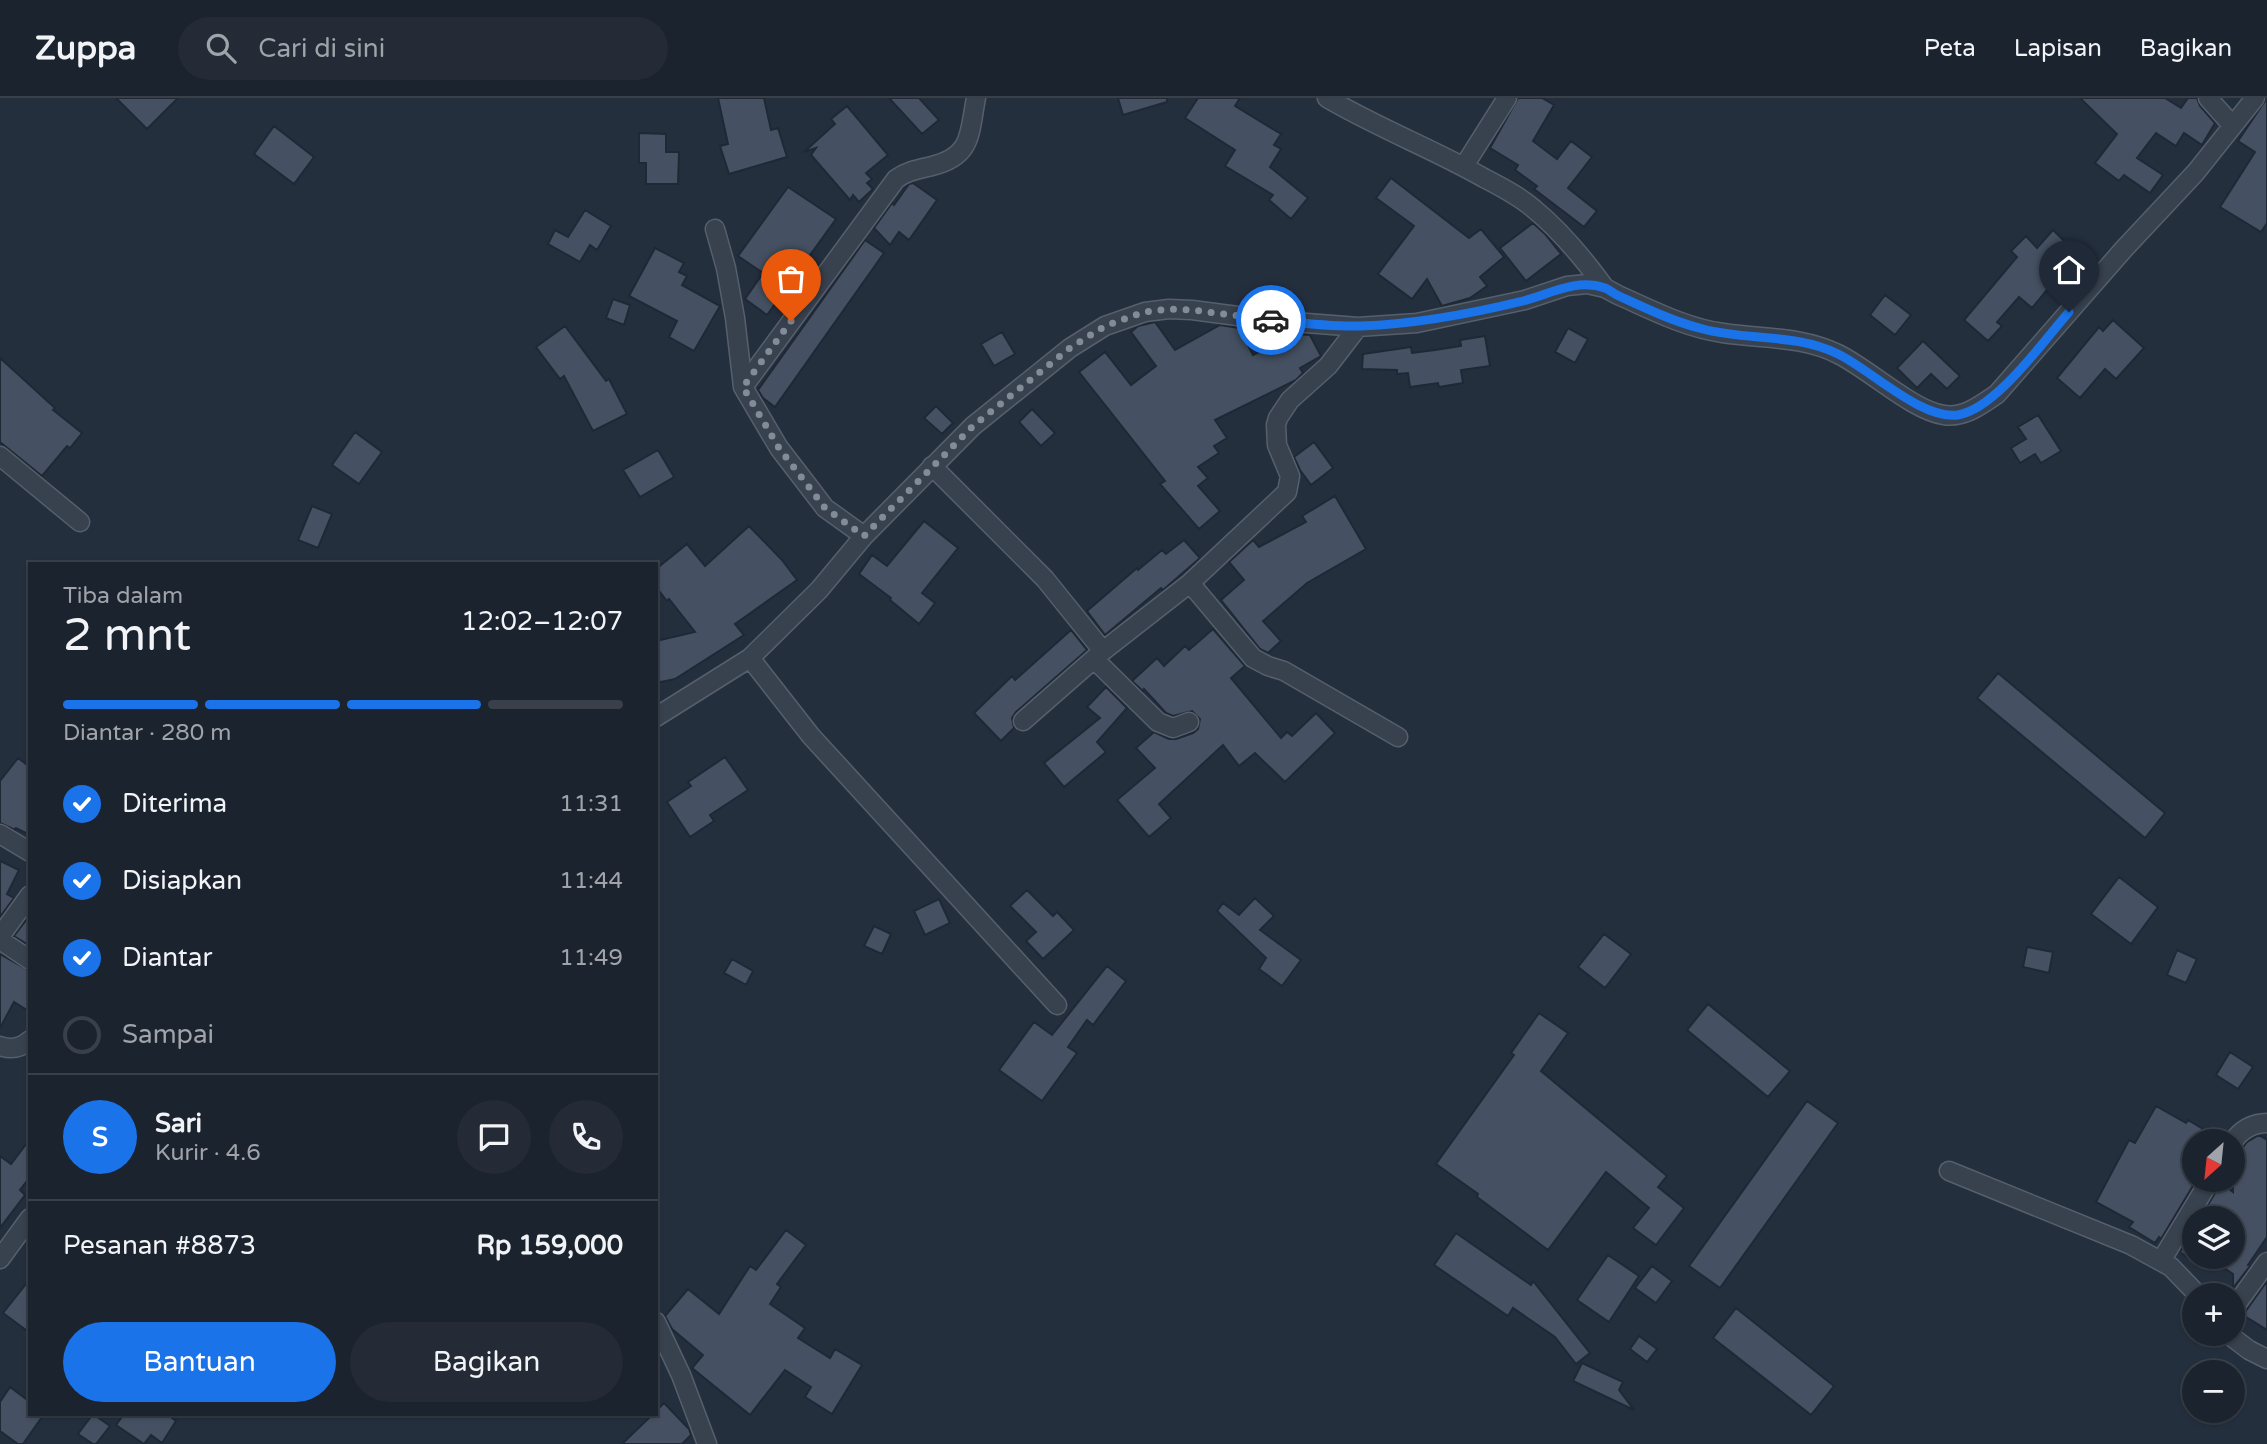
<!DOCTYPE html>
<html lang="id">
<meta charset="utf-8">
<style>
:root{--surface:#1b232e;--page:#242b36;--text:#f1f3f6;--muted:#a0a4aa;--line:#39404a;--accent:#1a73e8}
body{margin:0;font-family:"Varela Round",sans-serif;background:var(--page);color:var(--text);height:100vh;display:flex;flex-direction:column;font-size:26px;white-space:nowrap}
*{box-sizing:border-box;margin:0}
p{font-size:23px;color:var(--muted)}
.icon{flex:none;width:38px;height:38px;fill:none;stroke:currentColor;stroke-width:2;stroke-linecap:round;stroke-linejoin:round}
.map{position:relative;flex:1;overflow:hidden}
.side{position:absolute;left:28px;top:464px;width:630px;height:854px;display:flex;flex-direction:column;background:var(--surface);border-radius:0px;box-shadow:0 2px 5px #0004,0 0 0 2px var(--line)}
.side>*{flex:none}
.needle{width:46px;rotate:207deg}
.fabs{position:absolute;left:2182px;top:1031px;display:grid;gap:14px}
.fabs a{display:grid;place-items:center;width:63px;height:63px;border-radius:50%;background:var(--surface);box-shadow:0 2px 5px #0004,0 0 0 2px var(--line);font-size:35px}
.pin{position:absolute;display:grid;place-items:center;width:60px;height:60px;color:#fff;margin:-72px -30px;border-radius:50% 50% 50% 0;rotate:-45deg;box-shadow:0 0 7px #0007}
.pin .icon{rotate:45deg}
.courier{position:absolute;display:grid;place-items:center;width:70px;height:70px;margin:-35px;border:5px solid #1a73e8;border-radius:50%;background:#fff;color:#222;box-shadow:0 2px 9px #0007}
.summary em{font-style:normal;font-weight:600}
.summary div{display:flex;flex-direction:column-reverse}
.summary{display:flex;align-items:center;justify-content:space-between;height:119px;padding:0 35px}
h1{font-size:46px;font-weight:600;line-height:52px}
.bar{display:grid;grid-template-columns:repeat(4,1fr);gap:10px 7px;align-content:center;height:84px;padding:0 35px}
.bar i{height:9px;border-radius:5px;background:var(--line)}
.bar .active{background:var(--accent)}
.bar p{grid-column:span 4}
.line{display:flex;align-items:center;gap:18px;padding:0 35px;border-top:2px solid var(--line)}
.line div{flex:1}
.round{display:grid;place-items:center;flex:none;width:74px;height:74px;border-radius:37px;background:var(--page)}
ol{padding:0 35px;list-style:none}
li{display:flex;align-items:center;gap:21px;height:77px}
li p{margin-inline-start:auto}
li .icon{padding:7px;border-radius:50%;background:var(--accent);color:#fff;stroke-width:4}
li:last-child{color:var(--muted)}
li i{width:38px;height:38px;border:4px solid var(--line);border-radius:50%}
.cta{display:flex;gap:14px;margin-top:auto;padding:14px 35px}
.cta a{flex:1;height:80px;border-radius:42px;background:var(--accent);color:#fff;font-size:28px;font-weight:600;line-height:80px;text-align:center}
.cta a+a{background:var(--page);color:var(--text)}
header{display:flex;align-items:center;gap:42px;box-sizing:border-box;height:98px;padding:0 35px;background:var(--surface);border-bottom:2px solid var(--line)}
header strong{font-size:33px}
nav{display:flex;gap:38px;margin-inline-start:auto;font-size:24px}
.search{width:490px;height:63px;background:var(--page);display:flex;align-items:center;gap:18px;box-sizing:border-box;padding:0 24px;border-radius:38px;color:var(--muted);font-size:26px}
.map>svg:first-child{display:block}
</style>
<header>
<strong>Zuppa</strong>
<div class="search"><svg class="icon" aria-label="search" viewBox="0 0 24 24"><circle cx="10" cy="10" r="6"/><path d="M15 15l6 6"/></svg>Cari di sini</div>
<nav><a>Peta</a><a>Lapisan</a><a>Bagikan</a></nav>
</header>
<div class="map">
<svg width="2267" height="1346" viewBox="0 0 2267 1346">
<rect width="100%" height="100%" fill="#242f3e"/>
<!-- building -->
<path fill="#455162" stroke="#1f2835" stroke-width="2" d="M116 0H178L147 31Z
M718 0H764L771 32 778 30 787 59 729 76 720 48 728 46Z
M889 0H919L939 22 922 36Z
M1118 0H1167V4L1123 17Z
M1198 0H1240L1235 8 1281 36 1274 47 1281 51 1270 69 1308 100 1291 121 1269 102 1273 97 1225 68 1235 52 1185 20Z
M1518 0H1542L1554 7 1533 43 1557 61 1571 43 1592 59 1568 90 1597 113 1584 129 1534 91 1537 88 1515 72 1518 67 1490 50Z
M2080 0H2165L2181 10 2188 0H2197L2200 8 2215 25 2202 47 2184 35 2176 48 2156 35 2137 60 2163 77 2150 95 2124 77 2119 83 2095 65 2117 36Z
M2267 0V125L2261 134 2220 109 2255 54 2238 43Z
M847 8 888 57 866 75 872 81 867 85 873 91 859 104 853 97 850 102 811 57 816 50 804 54 835 26 831 21Z
M274 28 314 59 294 86 254 56Z
M639 35 666 36V54H679L678 86H646V65H639Z
M1391 80 1469 140 1481 131 1504 159 1480 179 1487 188 1470 200 1442 208 1427 181 1412 201 1378 176 1414 128 1376 100Z
M913 85 937 102 909 142 899 134 890 147 874 130 892 105 894 107 909 86Z
M788 89 836 121 767 217 745 201 763 175 738 158Z
M585 112 611 128 597 152 590 147 580 164 548 146 555 132 568 139Z
M1533 125 1545 136 1561 156 1526 183 1500 150Z
M2053 132 2080 158 2065 173 2068 176 2054 190 2051 187 2032 210 2019 199 1997 224 2002 228 1988 243 1964 222 2017 159 2011 153 2026 138 2037 150Z
M865 142 884 155 775 309 763 300 758 292Z
M655 150 684 165 679 174 687 178 682 187 720 208 694 253 669 239 677 223 629 198Z
M1885 197 1911 217 1895 237 1870 217Z
M613 201 630 207 624 227 606 220Z
M2113 222 2144 250 2116 281 2105 271 2080 300 2057 280 2099 229 2103 233Z
M1155 224 1175 252 1220 227 1239 230 1253 257 1297 236 1310 237 1321 258 1300 270 1303 275 1296 282 1215 322 1227 340 1214 348 1219 355 1198 369 1208 380 1198 388 1220 413 1199 431 1160 386 1165 383 1079 274 1105 254 1131 287 1156 268 1131 234 1138 228Z
M565 228 606 283 609 281 627 316 593 333 564 278 560 281 536 249Z
M1568 230 1588 241 1575 265 1555 254Z
M1002 234 1015 256 994 268 981 246Z
M1485 238 1490 268 1461 272 1463 285 1439 289 1438 285 1410 289 1408 275 1397 276V272L1362 271 1363 256 1411 249 1412 255 1435 252 1461 248 1460 242Z
M1923 243 1960 278 1947 291 1931 276 1917 290 1897 270Z
M0 260 55 310 53 312 82 335 70 350 67 348 42 378 0 344Z
M936 308 953 325 942 336 924 320Z
M1032 311 1055 335 1041 348 1019 324Z
M2038 317 2061 353 2041 365 2035 356 2020 365 2011 350 2026 341 2018 329Z
M355 334 382 354 359 386 332 367Z
M1314 344 1333 370 1311 387 1300 372 1294 359Z
M658 352 674 379 640 399 623 372Z
M1335 398 1366 451 1307 485 1263 523 1281 543 1268 555 1260 551 1221 502 1244 482 1229 464 1253 442 1259 449 1306 424 1302 418Z
M312 408 332 416 318 450 298 442Z
M924 423 958 450 922 495 935 505 919 526 890 502 891 500 859 476 872 457 887 468Z
M749 428 782 462 797 482 735 526 744 537 675 581 656 585V543L695 534 669 501 667 503 656 489V471L687 446 705 468Z
M1184 442 1200 460 1163 492 1161 490 1105 537 1087 513 1137 470 1138 472 1162 452 1166 456Z
M1213 531 1245 568 1231 580 1281 640 1287 634 1292 638 1316 615 1335 635 1285 684 1255 655 1239 668 1223 647 1159 706 1171 720 1149 739 1117 702 1155 670 1136 650 1154 634 1169 641H1176L1193 635 1198 631 1200 621 1192 613 1173 618 1166 615 1144 591 1143 593 1132 583 1157 560 1164 568 1185 548 1189 552Z
M1071 532 1087 552 1016 614 1012 620 1014 630 1001 643 974 615 1012 578 1015 582Z
M1998 575 2165 715 2145 740 1977 600Z
M1106 589 1127 610 1097 644 1106 654 1064 689 1044 665 1100 620 1087 609Z
M725 659 748 692 710 717 714 723 690 739 667 704 691 688 688 684Z
M18 660 30 669V737L16 730 15 732 0 725V683Z
M0 763 19 772 7 796 14 800 0 819Z
M2119 779 2158 809 2131 846 2091 816Z
M1027 792 1053 818 1057 814 1074 832 1043 861 1026 843 1036 834 1010 808Z
M1255 800 1274 818 1260 832 1301 862 1282 888 1259 871 1266 860 1217 813 1223 805 1239 817Z
M939 801 950 825 925 837 914 813Z
M30 817V848L14 838Z
M874 828 891 836 882 856 864 848Z
M1604 836 1631 856 1605 890 1578 869Z
M2027 849 2053 854 2049 875 2023 869Z
M2177 852 2197 861 2186 885 2167 877Z
M0 856 30 873V914L14 904 0 930Z
M732 861 753 873 746 887 724 875Z
M1107 868 1126 883 1093 927 1087 922 1068 949 1077 955 1042 1003 999 972 1034 924 1052 937Z
M1708 906 1790 973 1768 999 1687 932Z
M1539 915 1568 935 1541 973 1667 1078 1658 1089 1684 1110 1656 1147 1633 1130 1649 1110 1606 1074 1548 1152 1477 1099 1478 1096 1436 1066 1514 957 1511 955Z
M2230 954 2253 969 2238 991 2216 977Z
M1807 1003 1838 1025 1720 1190 1689 1168Z
M2156 1008 2186 1025 2188 1022 2203 1031 2201 1034 2218 1043H2194V1086L2161 1141 2159 1139 2155 1145 2129 1129 2133 1124 2096 1104 2129 1042 2135 1045Z
M2259 1037 2267 1042V1139L2248 1167 2250 1168 2233 1190V1176L2206 1158H2233V1120H2200L2221 1085 2233 1094V1062L2247 1044Z
M30 1041V1079L20 1092 25 1097 0 1130V1058L11 1066Z
M2194 1130V1149L2187 1159 2180 1154Z
M786 1132 806 1147 777 1186 781 1189 770 1206 805 1230 798 1240 830 1260 835 1251 862 1267 832 1316 805 1299 811 1289 785 1272 750 1317 692 1270 703 1257 672 1231 665 1218 688 1191 719 1216 750 1168 756 1172Z
M1456 1135 1531 1187 1533 1183 1590 1255 1576 1266 1555 1239 1513 1210 1508 1218 1434 1167Z
M1608 1157 1639 1178 1609 1224 1577 1202Z
M1652 1168 1672 1183 1656 1205 1635 1190Z
M30 1181V1235L3 1215Z
M2267 1183V1232L2243 1217Z
M1736 1210 1834 1288 1811 1317 1713 1240Z
M1639 1238 1657 1251 1647 1264 1630 1251Z
M1582 1265 1623 1284 1619 1292 1634 1312 1573 1283Z
M10 1289 30 1304V1316H44L23 1346H18L0 1333V1304Z
M664 1305 689 1331 691 1337 682 1346H622L653 1316H656V1313Z
M93 1316 110 1328 96 1346H93L78 1336Z
M124 1316H167L176 1323 162 1345 151 1337 144 1346 116 1327Z"/>
<g fill="none" stroke-linecap="round" stroke-linejoin="round">
<defs>
<path id="minor" d="M1327 0C1378 30 1433 51 1484 80 1501 89 1519 98 1534 111 1562 134 1584 161 1605 190
M2208 0 2232 27
M1464 68 1507 0
M715 131 726 170 735 220 743 289 779 350 809 389 825 410 864 438
M743 289 896 81C907 73 919 71 932 68 973 58 969 35 976 0
M0 358 80 424
M932 368 1045 481 1103 553
M1190 485 1253 560 1268 568 1284 573 1398 639
M750 560 811 638 1057 907
M1094 561 1158 624 1173 630 1189 624
M656 619 750 560 819 492 864 438 973 328 1070 250 1105 228 1145 214 1169 211 1192 212 1268 222 1358 229 1417 225 1525 202 1567 188 1587 186 1605 190 1618 197C1652 212 1686 230 1723 235 1762 241 1802 238 1838 256 1869 271 1913 313 1944 317 1964 320 1981 307 1997 296L2123 152 2196 74 2255 0
M1023 623 1103 553 1190 485 1287 394 1290 378 1277 347 1276 327 1278 320 1290 302 1328 268 1358 229
M0 736 30 754
M30 797 1 837 3 844 30 862
M0 948C11 952 21 950 30 942
M2233 1044C2240 1032 2253 1025 2267 1025
M1949 1073 2131 1147 2171 1169 2198 1197
M0 1161 30 1120
M2161 1163 2210 1082
M2233 1211 2267 1164
M656 1224 681 1277 707 1346
M2228 1236 2249 1252 2267 1261"/>
</defs>
<!-- minor casing -->
<use href="#minor" stroke="#565f6c" stroke-width="21"/>
<!-- minor -->
<use href="#minor" stroke="#38414e" stroke-width="18"/>
</g>
<g fill="none" stroke-linecap="round" stroke-linejoin="round">
<!-- done -->
<path stroke="#828b98" stroke-width="7" stroke-dasharray="0 12.6" d="M791 223 743 289 779 350 809 389 825 410 864 438 973 328 1070 250 1105 228 1144 214 1170 211 1192 212 1271 222"/>
<!-- route -->
<path stroke="#1a73e8" stroke-width="9" d="M1271 222C1300 225 1331 229 1361 228 1415 226 1470 216 1523 203 1550 196 1576 180 1605 190 1610 192 1614 196 1619 198 1645 210 1674 224 1703 231 1748 243 1795 235 1838 256 1871 272 1922 322 1958 317 1996 311 2044 242 2069 214"/>
</g>
</svg>
<div class="fabs">
<a><svg class="needle" viewBox="-14 -14 28 28"><path d="M0-13l5 13h-10z" fill="#e53935"/><path d="M0 13l5-13h-10z" fill="#a0a4aa"/></svg></a>
<a><svg class="icon" aria-label="layers" viewBox="0 0 24 24"><path d="M12 4l9 5-9 5-9-5zM3 14l9 5 9-5"/></svg></a>
<a>+</a>
<a>−</a>
</div>
<div class="pin" style="left:791px;top:223px;background:#ea580c"><svg class="icon" aria-label="bag" viewBox="0 0 24 24"><path d="M5 8h14l-1 12H6zM9 8a3 3 0 0 1 6 0"/></svg></div>
<div class="pin" style="left:2069px;top:214px;background:#1f2937"><svg class="icon" aria-label="home" viewBox="0 0 24 24"><path d="M3 11l9-7 9 7M6 9v11h12V9"/></svg></div>
<div class="courier" style="left:1271px;top:222px"><svg class="icon" aria-label="car" viewBox="0 0 24 24"><path d="M5 17H2v-5l4-1 3-4h7l3 4 3 1v5h-3M9 17h6M6 11h13"/><circle cx="7" cy="17" r="2"/><circle cx="17" cy="17" r="2"/></svg></div>
<section class="side">
<div class="summary"><div><h1>2 mnt</h1><p>Tiba dalam</p></div><em>12:02–12:07</em></div>
<div class="bar"><i class="active"></i><i class="active"></i><i class="active"></i><i></i><p>Diantar · 280 m</p></div>
<ol>
<li><svg class="icon" aria-label="check" viewBox="0 0 24 24"><path d="M5 12l5 5 9-10"/></svg>Diterima<p>11:31</p></li>
<li><svg class="icon" aria-label="check" viewBox="0 0 24 24"><path d="M5 12l5 5 9-10"/></svg>Disiapkan<p>11:44</p></li>
<li><svg class="icon" aria-label="check" viewBox="0 0 24 24"><path d="M5 12l5 5 9-10"/></svg>Diantar<p>11:49</p></li>
<li><i></i>Sampai</li>
</ol>
<div class="line" style="height:126px"><b class="round" style="background:var(--accent);color:#fff">S</b><div><b>Sari</b><p>Kurir · 4.6</p></div><a class="round"><svg class="icon" aria-label="chat" viewBox="0 0 24 24"><path d="M4 5h16v11H9l-5 4z"/></svg></a><a class="round"><svg class="icon" aria-label="phone" viewBox="0 0 24 24"><path d="M5 4h4l2 5-3 2q2 4 5 5l2-3 5 2v4C11 20 4 13 5 4z"/></svg></a></div>
<div class="line" style="height:91px"><div>Pesanan #8873</div><b>Rp 159,000</b></div>
<div class="cta"><a>Bantuan</a><a>Bagikan</a></div>
</section>
</div>
